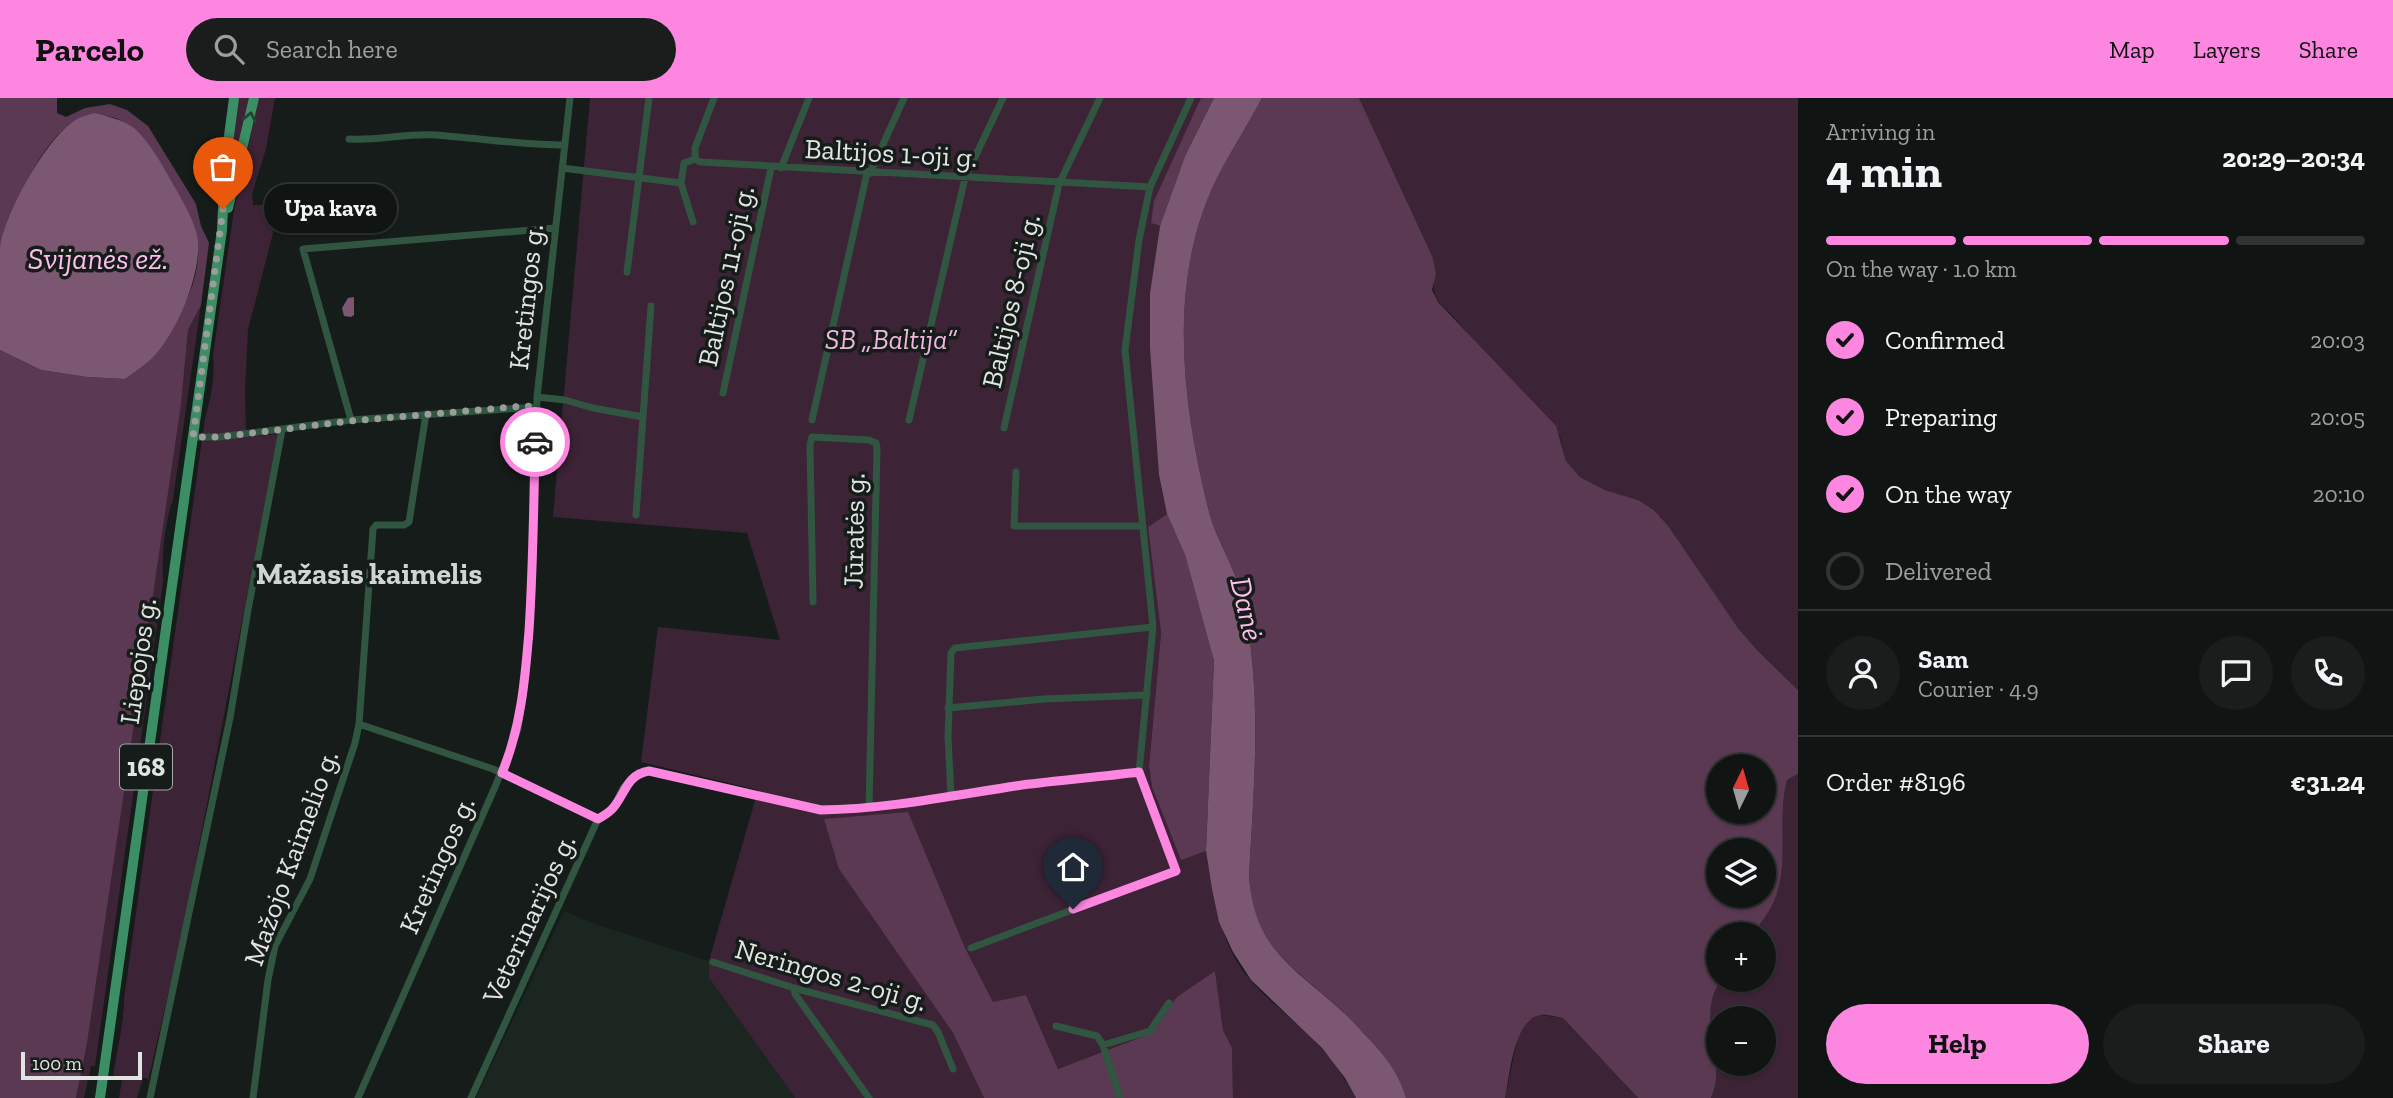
<!DOCTYPE html>
<meta charset="utf-8">
<style>
:root{--surface:#101513;--page:#191e1c;--text:#f1f3f6;--muted:#9c9fa0;--line:#303433;--accent:#fd86e1}
body{margin:0;font-family:"Zilla Slab",serif;background:var(--page);color:var(--text);height:100vh;display:flex;flex-direction:column;font-size:26px;white-space:nowrap}
*{box-sizing:border-box;margin:0}
p{font-size:23px;color:var(--muted)}
.icon{flex:none;width:38px;height:38px;fill:none;stroke:currentColor;stroke-width:2;stroke-linecap:round;stroke-linejoin:round}
.map{position:relative;flex:1;overflow:hidden}
.details{display:flex;flex-direction:column;background:var(--surface);width:595px}
.details>*{flex:none}
.needle{width:46px;rotate:5deg}
.buttons{position:absolute;left:1706px;top:656px;display:grid;gap:14px}
.buttons a{display:grid;place-items:center;width:70px;height:70px;border-radius:50%;background:var(--surface);box-shadow:0 2px 5px #0004,0 0 0 2px var(--line);font-size:35px}
.scale{position:absolute;left:21px;bottom:18px;width:121px;box-sizing:border-box;padding-left:7px;border:4px solid #e0e4e2;border-top:0;font-size:19px;line-height:24px;white-space:nowrap;color:#e0e4e2;-webkit-text-stroke:5px #161c19;paint-order:stroke}
.pin{position:absolute;display:grid;place-items:center;width:60px;height:60px;color:#fff;margin:-72px -30px;border-radius:50% 50% 50% 0;rotate:-45deg;box-shadow:0 0 7px #0007}
.pin .icon{rotate:45deg}
.courier{position:absolute;display:grid;place-items:center;width:70px;height:70px;margin:-35px;border:5px solid #fd86e1;border-radius:50%;background:#fff;color:#222;box-shadow:0 2px 9px #0007}
.bubble{position:absolute;height:49px;border-radius:24px;background:var(--surface);box-shadow:0 2px 5px #0004,0 0 0 2px var(--line);font-size:23px;font-weight:700;line-height:49px;text-align:center}
.head em{font-style:normal;font-weight:700}
.head div{display:flex;flex-direction:column-reverse}
.head{display:flex;align-items:center;justify-content:space-between;height:119px;padding:0 28px}
h1{font-size:46px;font-weight:700;line-height:52px}
.bar{display:grid;grid-template-columns:repeat(4,1fr);gap:10px 7px;align-content:center;height:84px;padding:0 28px}
.bar i{height:9px;border-radius:5px;background:var(--line)}
.bar .current{background:var(--accent)}
.bar p{grid-column:span 4}
.line{display:flex;align-items:center;gap:18px;padding:0 28px;border-top:2px solid var(--line)}
.line div{flex:1}
.round{display:grid;place-items:center;flex:none;width:74px;height:74px;border-radius:37px;background:var(--page)}
ol{padding:0 28px;list-style:none}
li{display:flex;align-items:center;gap:21px;height:77px}
li p{margin-inline-start:auto}
li .icon{padding:7px;border-radius:50%;background:var(--accent);color:#111;stroke-width:4}
li:last-child{color:var(--muted)}
li i{width:38px;height:38px;border:4px solid var(--line);border-radius:50%}
.button{display:flex;gap:14px;margin-top:auto;padding:14px 28px}
.button a{flex:1;height:80px;border-radius:42px;background:var(--accent);color:#111;font-size:28px;font-weight:700;line-height:80px;text-align:center}
.button a+a{background:var(--page);color:var(--text)}
header{display:flex;align-items:center;gap:42px;box-sizing:border-box;height:98px;padding:0 35px;background:var(--accent);color:#111}
header strong{font-size:33px}
nav{display:flex;gap:38px;margin-inline-start:auto;font-size:24px}
.search{width:490px;height:63px;background:var(--page);display:flex;align-items:center;gap:18px;box-sizing:border-box;padding:0 24px;border-radius:38px;color:var(--muted);font-size:26px}
main{display:flex;flex:1;min-height:0}
.map>svg:first-child{display:block}
</style>
<header>
<strong>Parcelo</strong>
<div class="search"><svg class="icon" aria-label="search" viewBox="0 0 24 24"><circle cx="10" cy="10" r="6"/><path d="M15 15l6 6"/></svg>Search here</div>
<nav><a>Map</a><a>Layers</a><a>Share</a></nav>
</header>
<main>
<div class="map">
<svg width="1798" height="1000" viewBox="0 0 1798 1000">
<rect width="100%" height="100%" fill="#161c19"/>
<!-- built -->
<path fill="#1a261f" d="M564 813 595 826 709 863V880L795 1000H476Z"/>
<!-- green -->
<path fill="#3c2336" fill-rule="evenodd" d="M238 0H249L230 79 228 78Z
M259 0H275L266 51 252 96 253 107H273V135L248 232 245 292 246 339 278 336 181 841 148 983 147 980H143L137 1000H119L122 981 118 978 113 980C116 953 124 929 124 901L205 320C211 299 215 280 213 257L234 112Z
M590 0H1201L1151 125 1160 128 1150 195 1159 377 1167 416 1148 429 1161 535 1149 667 1152 689 1181 761 1206 753C1213 799 1220 848 1252 884 1274 908 1301 927 1322 951 1336 966 1346 983 1356 1000H1233L1232 950 1223 932 1215 873 1152 935 1058 971 1026 897 993 905 965 851 839 771 953 935 984 1000H795L709 880V863L758 692 641 664 658 529 780 542 747 435 553 419Z
M1359 0H1798V592L1758 553 1738 530 1669 429 1654 412 1638 402 1605 392 1580 379 1566 363 1560 339 1449 214C1426 195 1437 185 1433 160Z
M201 207 173 401C164 429 162 455 163 484L95 968H91L84 1000H76L87 946 181 307 188 232Z
M1798 676V1000H1711C1729 962 1694 921 1721 882H1764V836H1753C1764 821 1775 807 1779 788 1787 756 1778 717 1787 682ZM1718 920H1764V966H1718Z
M1540 917 1563 920 1638 1000H1505L1518 938 1527 923Z"/>
<!-- forest -->
<path fill="#5b3952" fill-rule="evenodd" d="M0 0H57V15L66 19 85 10 110 6 127 12 148 28 196 106 201 128 209 145 201 207 188 232 181 307 87 946 76 1000H0V252L41 272 87 279 125 281C158 243 194 212 198 159 200 132 184 108 172 85 160 61 136 22 107 18 103 17 96 19 91 19 86 20 80 20 76 22 39 44 13 110 0 148Z
M1201 0H1214L1185 58 1160 128 1151 125 1154 103Z
M1262 0H1359L1433 160 1436 176 1432 192 1438 204 1556 328 1566 363 1580 379 1605 392 1638 402 1654 412 1669 429 1738 530 1758 553 1798 592V676L1787 682C1778 717 1787 756 1779 788 1775 807 1764 821 1753 836H1718V882H1721C1694 921 1729 962 1711 1000H1638L1563 920C1556 919 1547 916 1541 917 1513 921 1510 978 1505 1000H1406C1399 976 1387 960 1370 942 1361 933 1353 923 1344 915 1295 868 1255 854 1249 779 1254 685 1263 591 1242 499 1235 468 1215 441 1208 410 1183 308 1168 192 1211 93 1225 61 1246 31 1262 0ZM1718 668H1764V714H1718ZM1718 752H1764V798H1718Z
M1167 416 1185 457 1214 563 1206 753 1181 762 1152 689 1149 668 1161 535 1148 429Z
M908 714 965 850 993 904 1026 897 1058 971 1152 935 1177 899 1215 873 1223 932 1232 950 1233 1000H984L953 935 839 771 824 721Z"/>
<!-- water -->
<path fill="#7b5771" d="M1214 0H1262C1246 31 1225 61 1211 93 1168 192 1183 308 1208 410 1215 441 1235 468 1242 499 1263 591 1254 685 1249 778 1255 854 1295 869 1344 915 1353 923 1361 933 1370 942 1387 960 1399 976 1406 1000H1356L1345 980 1322 950 1251 882 1233 854 1219 824 1212 791 1206 753 1214 563 1185 457 1167 416 1159 377 1150 250V195L1160 128 1185 58Z
M94 15C107 18 124 22 134 30 146 40 162 65 169 79 179 97 192 117 197 137 204 171 178 232 155 257 147 266 135 273 125 281L87 279 41 272 0 252C0 219 0 183 0 150 4 117 48 35 79 20 83 18 89 17 94 15Z
M354 199V217L351 219 344 218 342 210 348 200Z"/>
<g fill="none" stroke-linecap="round" stroke-linejoin="round">
<!-- minor -->
<path stroke="#305540" stroke-width="7" d="M714 0 695 50V61L700 64 1150 89
M349 41C378 43 406 35 435 37 479 40 521 47 565 47
M562 70 681 85 684 65 695 61
M781 70 809 0
M870 75 904 0
M681 85 693 124
M627 174 649 0
M723 295 771 70
M537 299 565 302 593 310 643 319
M351 322 303 151 555 130
M812 322 867 75
M909 322 965 80 1003 0
M1004 330 1059 86 1100 0
M193 339H219L351 322 536 309
M1016 374 1014 428H1143
M636 417 651 208
M813 504 810 347 812 339 869 342 876 345 877 350 869 709
M948 610 1044 601 1147 597
M359 626 493 671 598 721
M951 698 948 638 951 555 955 550 1153 529
M971 850 1176 773 1139 674 1153 529 1125 252 1139 142 1150 89 1191 0
M713 864 794 890 933 927 938 934 953 971
M794 890 795 896 869 1000
M1056 928 1097 938 1103 947 1150 933 1169 905
M1103 947 1120 1000
M150 1000 230 620 248 512 282 332
M253 1000 268 882 275 848 310 781 355 645 359 626 373 431 376 427H404L409 424 426 316
M358 1000 495 689 518 631 526 576 532 488 537 299 570 0
M471 1000 598 721 613 711 623 690 638 675 649 673 671 677 821 711C888 711 955 697 1022 687 1061 682 1100 678 1139 674"/>
<!-- primary -->
<path stroke="#3c8e65" stroke-width="10" d="M228 110 254 0
M100 1000 222 132 225 68 234 0"/>
</g>
<!-- one-way arrows -->
<defs><path id="oneway-chevron" d="M-2-3.5L2.5 0L-2 3.5" fill="none" stroke-width="1.6" stroke-linecap="round" stroke-linejoin="round" transform="scale(1.75)"/></defs>
<use stroke="#234434" href="#oneway-chevron" transform="translate(250 19) rotate(-78)"/>
<g fill="none" stroke-linecap="round" stroke-linejoin="round">
<!-- done -->
<path stroke="#999e9c" stroke-width="7" stroke-dasharray="0 12.6" d="M223 111 193 339H219L351 323 524 308 536 309 535 344"/>
<!-- route -->
<path stroke="#fd86e1" stroke-width="9" d="M535 344C534 407 533 470 529 533 525 582 521 629 502 675L598 721C603 718 609 715 613 710 626 695 626 677 649 673L821 712C888 711 955 697 1022 687 1061 682 1100 679 1139 674L1176 773 1073 811"/>
</g>
<g text-anchor="middle" dominant-baseline="central" stroke-width="7" stroke-linejoin="round" paint-order="stroke">
<!-- shield labels -->
<rect fill="#161c19" stroke="#a3a8a6" stroke-width="2" x="120" y="646.5" width="52" height="45" rx="5"/>
<g font-size="26" font-weight="bold" fill="#e0e4e2">
<text x="146" y="669">168</text>
</g>
<!-- street labels -->
<g font-size="28" fill="#e0e4e2" stroke="#161c19">
<text transform="translate(891 55) rotate(3)">Baltijos 1-oji g.</text>
<text transform="translate(726 178) rotate(-78)">Baltijos 11-oji g.</text>
<text transform="translate(526 199) rotate(-84)">Kretingos g.</text>
<text transform="translate(1011 203) rotate(-77)">Baltijos 8-oji g.</text>
<text transform="translate(854 433) rotate(-89)">Jūratės g.</text>
<text transform="translate(138 563) rotate(-82)">Liepojos g.</text>
<text transform="translate(291 760) rotate(-70)">Mažojo Kaimelio g.</text>
<text transform="translate(437 767) rotate(-66)">Kretingos g.</text>
<text transform="translate(529 821) rotate(-65)">Veterinarijos g.</text>
<text transform="translate(831 877) rotate(16)">Neringos 2-oji g.</text>
</g>
<!-- park labels -->
<g font-size="28" font-style="italic" fill="#f2b4e0" stroke="#161c19">
<text x="891" y="241">SB „Baltija“</text>
</g>
<!-- water labels -->
<g font-size="30" font-style="italic" fill="#fdbeec" stroke="#161c19">
<text x="98" y="161">Svijanės ež.</text>
<text transform="translate(1247 511) rotate(77)">Danė</text>
</g>
<!-- neighbourhood labels -->
<g font-size="30" font-weight="bold" fill="#cdd6d1" stroke="#161c19">
<text x="369" y="476">Mažasis kaimelis</text>
</g>
</g>
</svg>
<div class="buttons">
<a><svg class="needle" viewBox="-14 -14 28 28"><path d="M0-13l5 13h-10z" fill="#e53935"/><path d="M0 13l5-13h-10z" fill="#9c9fa0"/></svg></a>
<a><svg class="icon" aria-label="layers" viewBox="0 0 24 24"><path d="M12 4l9 5-9 5-9-5zM3 14l9 5 9-5"/></svg></a>
<a>+</a>
<a>−</a>
</div>
<div class="scale">100 m</div>
<div class="pin" style="left:223px;top:111px;background:#ea580c"><svg class="icon" aria-label="bag" viewBox="0 0 24 24"><path d="M5 8h14l-1 12H6zM9 8a3 3 0 0 1 6 0"/></svg></div>
<div class="pin" style="left:1073px;top:811px;background:#1f2937"><svg class="icon" aria-label="home" viewBox="0 0 24 24"><path d="M3 11l9-7 9 7M6 9v11h12V9"/></svg></div>
<div class="courier" style="left:535px;top:344px"><svg class="icon" aria-label="car" viewBox="0 0 24 24"><path d="M5 17H2v-5l4-1 3-4h7l3 4 3 1v5h-3M9 17h6M6 11h13"/><circle cx="7" cy="17" r="2"/><circle cx="17" cy="17" r="2"/></svg></div>
<div class="bubble" style="left:264px;top:86px;width:133px">Upa kava</div>
</div>
<section class="details">
<div class="head"><div><h1>4 min</h1><p>Arriving in</p></div><em>20:29–20:34</em></div>
<div class="bar"><i class="current"></i><i class="current"></i><i class="current"></i><i></i><p>On the way · 1.0 km</p></div>
<ol>
<li><svg class="icon" aria-label="check" viewBox="0 0 24 24"><path d="M5 12l5 5 9-10"/></svg>Confirmed<p>20:03</p></li>
<li><svg class="icon" aria-label="check" viewBox="0 0 24 24"><path d="M5 12l5 5 9-10"/></svg>Preparing<p>20:05</p></li>
<li><svg class="icon" aria-label="check" viewBox="0 0 24 24"><path d="M5 12l5 5 9-10"/></svg>On the way<p>20:10</p></li>
<li><i></i>Delivered</li>
</ol>
<div class="line" style="height:126px"><a class="round"><svg class="icon" aria-label="person" viewBox="0 0 24 24"><circle cx="12" cy="8" r="4"/><path d="M4 21q1-7 8-7t8 7"/></svg></a><div><b>Sam</b><p>Courier · 4.9</p></div><a class="round"><svg class="icon" aria-label="chat" viewBox="0 0 24 24"><path d="M4 5h16v11H9l-5 4z"/></svg></a><a class="round"><svg class="icon" aria-label="phone" viewBox="0 0 24 24"><path d="M5 4h4l2 5-3 2q2 4 5 5l2-3 5 2v4C11 20 4 13 5 4z"/></svg></a></div>
<div class="line" style="height:91px"><div>Order #8196</div><b>€31.24</b></div>
<div class="button"><a>Help</a><a>Share</a></div>
</section>
</main>
